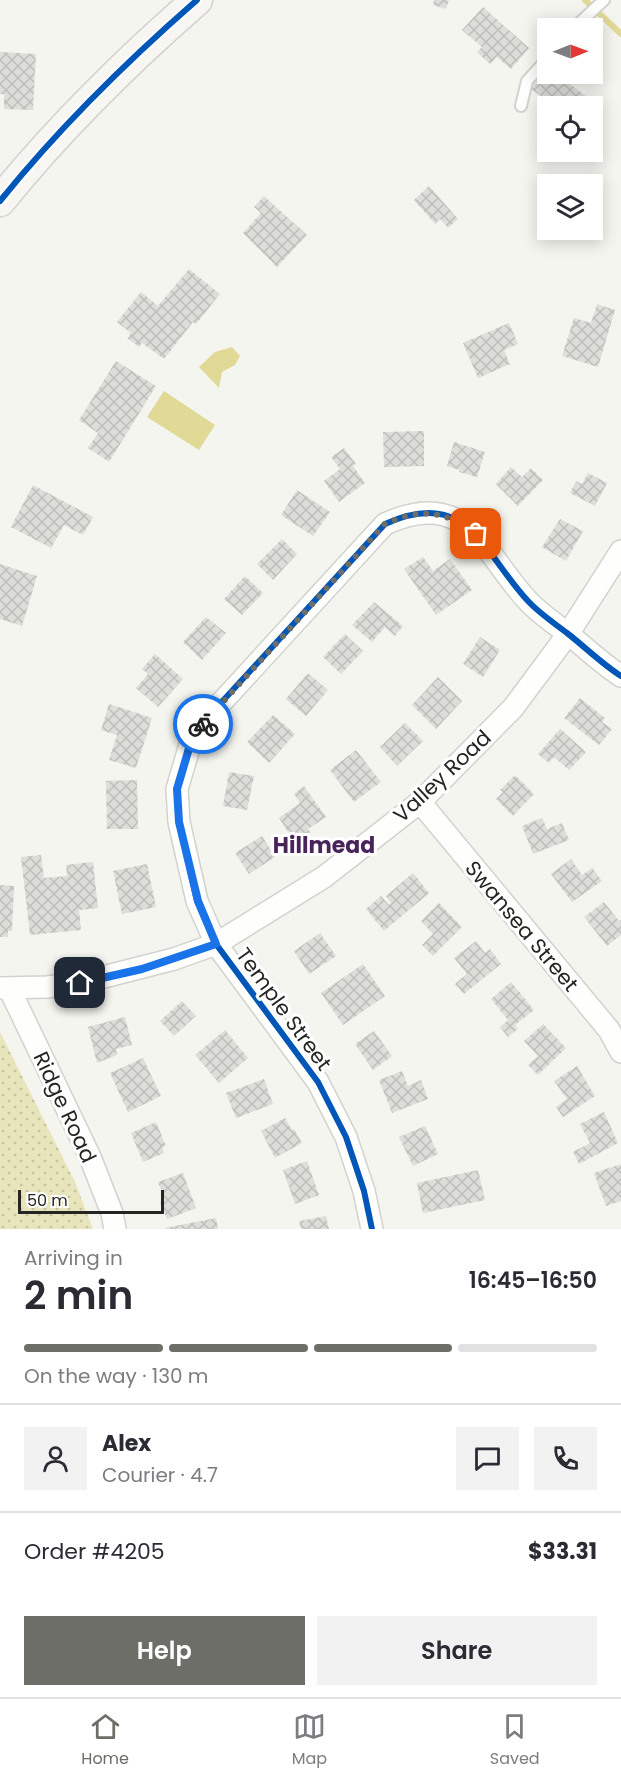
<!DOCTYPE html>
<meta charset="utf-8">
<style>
:root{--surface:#fff;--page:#f2f2f3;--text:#2b2b33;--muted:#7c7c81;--line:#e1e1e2;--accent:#6e6e69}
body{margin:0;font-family:Poppins,sans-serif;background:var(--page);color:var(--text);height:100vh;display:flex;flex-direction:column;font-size:22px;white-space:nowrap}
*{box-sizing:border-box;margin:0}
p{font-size:20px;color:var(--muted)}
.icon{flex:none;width:33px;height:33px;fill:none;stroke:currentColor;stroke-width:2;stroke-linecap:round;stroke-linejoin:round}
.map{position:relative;height:1229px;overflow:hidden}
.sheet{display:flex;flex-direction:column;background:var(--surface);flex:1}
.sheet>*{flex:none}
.needle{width:39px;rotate:89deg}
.tools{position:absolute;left:537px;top:18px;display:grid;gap:12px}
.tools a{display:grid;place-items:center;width:66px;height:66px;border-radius:0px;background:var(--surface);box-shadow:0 3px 15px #0003;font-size:30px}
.scale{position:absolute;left:18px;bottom:15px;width:146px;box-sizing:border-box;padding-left:6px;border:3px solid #252521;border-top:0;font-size:16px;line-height:21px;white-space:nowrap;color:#252521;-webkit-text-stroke:4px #fff;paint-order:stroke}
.pin{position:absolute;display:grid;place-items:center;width:51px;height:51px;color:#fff;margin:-26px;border-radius:12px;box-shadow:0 3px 9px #0006}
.courier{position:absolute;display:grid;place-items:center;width:60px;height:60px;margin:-30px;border:4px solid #1a73e8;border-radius:50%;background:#fff;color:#222;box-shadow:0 2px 8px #0007}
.headline em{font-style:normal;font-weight:600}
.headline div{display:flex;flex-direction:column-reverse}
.headline{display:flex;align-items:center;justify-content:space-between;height:102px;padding:0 24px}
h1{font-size:39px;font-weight:600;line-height:45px}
.bar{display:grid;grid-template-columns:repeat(4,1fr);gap:9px 6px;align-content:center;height:72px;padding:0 24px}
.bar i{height:8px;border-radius:4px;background:var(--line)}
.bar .selected{background:var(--accent)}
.bar p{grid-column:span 4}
.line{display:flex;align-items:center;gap:15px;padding:0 24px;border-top:2px solid var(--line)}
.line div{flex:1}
.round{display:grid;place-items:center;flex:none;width:63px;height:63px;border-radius:0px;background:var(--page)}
.action{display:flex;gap:12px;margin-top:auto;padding:12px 24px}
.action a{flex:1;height:69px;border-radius:0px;background:var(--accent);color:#fff;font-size:24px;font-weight:600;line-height:69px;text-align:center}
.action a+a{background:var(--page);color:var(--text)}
.tabs{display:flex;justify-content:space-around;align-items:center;height:84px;border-top:2px solid var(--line);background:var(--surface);font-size:16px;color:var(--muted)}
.tabs a{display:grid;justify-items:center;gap:3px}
.tabs .selected{color:var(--accent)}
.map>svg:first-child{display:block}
</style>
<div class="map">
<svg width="621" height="1229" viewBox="0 0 621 1229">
<defs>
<pattern id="park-dots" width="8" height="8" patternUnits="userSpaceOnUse" patternTransform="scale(1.5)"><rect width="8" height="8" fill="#e8e4bb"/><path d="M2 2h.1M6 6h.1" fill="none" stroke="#c7c3a0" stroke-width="1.8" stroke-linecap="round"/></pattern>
<pattern id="building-cross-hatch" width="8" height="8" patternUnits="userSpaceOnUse" patternTransform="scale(1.5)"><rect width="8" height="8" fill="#ddddd9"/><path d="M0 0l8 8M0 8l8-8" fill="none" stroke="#bebeba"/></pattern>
</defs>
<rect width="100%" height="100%" fill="#f5f5f0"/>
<!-- park -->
<path fill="url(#park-dots)" d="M0 1032 75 1182 93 1229H0Z"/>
<!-- water -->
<path fill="#e1da96" d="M232 347 240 356 235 365 222 372 219 388 199 367 215 352Z
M164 391 215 425 199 450 147 417Z"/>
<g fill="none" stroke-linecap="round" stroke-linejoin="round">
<!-- stream -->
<path stroke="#e1da96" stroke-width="6" d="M585 0 621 34"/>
</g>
<!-- building -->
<path fill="url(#building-cross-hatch)" d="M434 0H449L446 9 433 5Z
M483 7 529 48 511 69 497 57 490 64 477 52 482 47 462 30Z
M0 52 36 54 33 110 4 109V94H0Z
M548 66V74H556L594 102 590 106H555L531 89Z
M429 186 458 219 448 228 440 219 435 224 414 200Z
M264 196 307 235 277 267 243 233 261 213 254 207Z
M189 269 220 294 196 324 193 322 164 359 142 343 139 347 127 338 131 333 117 322 141 292 158 306Z
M597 304 615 310 598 367 562 356 574 318 591 323Z
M509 323 518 344 504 350 510 364 478 378 463 343Z
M116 361 156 386 109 462 88 448 98 433 79 420Z
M424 431V466L384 467 383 432Z
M454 442 485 452 477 477 459 472 460 470 447 466Z
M344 448 356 464 353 466 365 483 339 502 324 481 340 469 331 457Z
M511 467 522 477 531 468 543 480 518 506 496 484Z
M588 473 607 483 595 506 570 493 576 481 582 484Z
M33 485 93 517 83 535 64 525 51 548 11 527Z
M297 490 330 512 313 536 281 515Z
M560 519 583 531 566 561 542 547Z
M282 539 297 554 273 580 257 564Z
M423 557 433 571 450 559 472 590 436 615 404 569Z
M0 564 37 576 22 626 0 619Z
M245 576 263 593 242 615 224 599Z
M374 602 403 626 395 636 385 627 372 642 352 625Z
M206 617 226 633 202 660 183 642Z
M345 634 363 651 341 674 323 657Z
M480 637 500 650 483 677 463 664Z
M155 654 183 679 158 707 136 688 148 674 142 669Z
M308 673 328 690 306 716 286 699Z
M438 677 462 701 436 729 412 705Z
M580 698 605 718 602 722 612 729 599 745 564 718Z
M109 704 152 718 136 768 109 760 117 735 101 730Z
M273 715 295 734 269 763 247 742Z
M405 723 423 741 397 766 380 747Z
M560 729 586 752 569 770 554 757 549 763 538 754Z
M356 750 381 782 354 802 330 770Z
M229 772 254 776 247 810 223 806Z
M515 775 534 794 513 816 496 799 503 792 500 790Z
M137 780 138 829H107L106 781Z
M304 786 326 817 308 829 311 833 296 844 279 818 300 803 294 794Z
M542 818 547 829 562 823 569 840 533 854 522 826Z
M262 836 275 857 249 874 235 853Z
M41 855 44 878 67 876 66 865 93 862 98 908 79 910 81 930 30 935 21 857Z
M571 859 582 875 592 868 602 881 572 902 551 874Z
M147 864 156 907 122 914 113 871Z
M413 873 429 893 384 931 366 909 381 896 389 905 391 903 386 896Z
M0 885 14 886 12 931H8V937H0Z
M604 902 619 921 621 920V935L607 946 584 917Z
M439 903 462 927 433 956 422 945 433 934 421 921Z
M320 933 336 956 309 974 294 951Z
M476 941 485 953 490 949 501 964 464 994 455 984 467 974 454 958Z
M363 964 385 996 343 1025 321 993Z
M511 982 534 1010 515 1025 518 1029 508 1037 500 1027 508 1020 491 999Z
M182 1001 196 1016 174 1036 160 1021Z
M125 1017 132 1045 116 1049 117 1055 97 1063 88 1027Z
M543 1024 566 1048 538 1075 528 1065 538 1056 524 1041Z
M225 1030 248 1058 219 1083 195 1055Z
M374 1031 392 1056 373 1070 355 1044Z
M143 1058 161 1096 128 1112 110 1073Z
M577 1066 595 1096 563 1117 556 1107 567 1099 554 1081Z
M402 1071 408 1086 421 1080 428 1099 392 1113 379 1080Z
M264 1079 273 1104 236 1118 226 1093Z
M604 1112 618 1143 579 1164 573 1152 590 1143 580 1124Z
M285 1118 292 1130 294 1129 302 1143 275 1158 261 1131Z
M156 1122 166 1146 162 1147 164 1153 143 1162 131 1133Z
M425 1126 438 1154 413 1166 399 1137Z
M307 1161 319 1195 295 1204 283 1170Z
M621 1164V1201L606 1206 594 1173Z
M478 1170 485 1200 423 1213 417 1183Z
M183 1173 196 1208 167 1219 160 1202 165 1200 158 1182Z
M326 1216 329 1229H301L299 1221Z
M216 1218 218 1229H165V1228Z"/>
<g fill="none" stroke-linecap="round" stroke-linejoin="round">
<defs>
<path id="service" d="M574 28 604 0
M521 106 527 81 548 58"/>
<path id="minor" d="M420 802 609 1030 621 1052
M0 988 47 987 80 983 174 959 216 944 324 877 420 802 513 708 568 634 621 551
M9 988 90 1157 112 1213 115 1229
M372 1229 364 1191 346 1137 318 1082 216 944 197 901 179 822 177 789 190 745 208 717 385 524C468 486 483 553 528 601 539 613 554 623 567 633 585 647 602 664 621 676"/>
<path id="secondary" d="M0 201C59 128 126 62 197 0"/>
</defs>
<!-- service casing -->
<use href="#service" stroke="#d2d2ce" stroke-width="14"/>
<!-- minor casing -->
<use href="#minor" stroke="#d2d2ce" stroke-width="24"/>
<!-- secondary casing -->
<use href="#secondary" stroke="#d2d2ce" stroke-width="33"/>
<!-- service -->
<use href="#service" stroke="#fefefd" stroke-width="10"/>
<!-- minor -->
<use href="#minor" stroke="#fefefd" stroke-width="21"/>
<!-- secondary -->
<use href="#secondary" stroke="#f7f6f2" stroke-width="30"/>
<defs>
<path id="cycleway" d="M0 201C59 128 126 62 197 0
M372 1229 364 1191 346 1137 318 1082 216 944 197 901 179 822 177 789 190 745 208 717 385 524C468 486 483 553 528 601 539 613 554 623 567 633 585 647 602 664 621 676"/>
</defs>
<!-- cycleway casing -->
<use href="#cycleway" stroke="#fff" stroke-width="10"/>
<!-- cycleway -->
<use href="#cycleway" stroke="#0057b8" stroke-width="6"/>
</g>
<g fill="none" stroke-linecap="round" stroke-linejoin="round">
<!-- done -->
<path stroke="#6e6e69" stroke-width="6" stroke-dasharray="0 10.8" d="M203 724 385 524C419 508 446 510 476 534"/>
<!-- route -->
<path stroke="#1a73e8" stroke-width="8" d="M80 983 142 969 216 944 198 901 179 822 177 789 190 745 203 724"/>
</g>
<g text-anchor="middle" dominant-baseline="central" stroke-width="6" stroke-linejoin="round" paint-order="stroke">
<!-- street labels -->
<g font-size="21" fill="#252521" stroke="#fff">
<text transform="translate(442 776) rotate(-43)">Valley Road</text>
<text transform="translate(522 926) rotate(50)">Swansea Street</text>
<text transform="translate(284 1009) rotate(54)">Temple Street</text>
<text transform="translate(65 1107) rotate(65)">Ridge Road</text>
</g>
<!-- neighbourhood labels -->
<g font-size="22" font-weight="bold" fill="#48245a" stroke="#fff">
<text x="324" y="845">Hillmead</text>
</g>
</g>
</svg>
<div class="tools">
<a><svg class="needle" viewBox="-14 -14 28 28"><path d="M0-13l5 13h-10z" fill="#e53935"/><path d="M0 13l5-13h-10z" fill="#7c7c81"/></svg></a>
<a><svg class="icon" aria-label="locate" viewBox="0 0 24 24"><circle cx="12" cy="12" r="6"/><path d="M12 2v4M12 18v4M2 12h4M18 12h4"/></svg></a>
<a><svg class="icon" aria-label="layers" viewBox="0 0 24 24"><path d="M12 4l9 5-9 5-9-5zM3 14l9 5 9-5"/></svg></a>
</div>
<div class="scale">50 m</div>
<div class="pin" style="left:476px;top:534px;background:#ea580c"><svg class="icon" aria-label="bag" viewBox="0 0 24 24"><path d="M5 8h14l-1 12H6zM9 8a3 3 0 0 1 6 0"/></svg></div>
<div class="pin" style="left:80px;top:983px;background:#1f2937"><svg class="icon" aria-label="home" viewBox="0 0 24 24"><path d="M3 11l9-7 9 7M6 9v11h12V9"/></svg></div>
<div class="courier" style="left:203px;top:724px"><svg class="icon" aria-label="bike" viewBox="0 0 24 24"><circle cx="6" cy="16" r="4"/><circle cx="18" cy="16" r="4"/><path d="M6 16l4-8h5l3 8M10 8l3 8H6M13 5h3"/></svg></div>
</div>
<section class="sheet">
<div class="headline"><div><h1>2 min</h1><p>Arriving in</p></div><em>16:45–16:50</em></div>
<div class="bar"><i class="selected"></i><i class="selected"></i><i class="selected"></i><i></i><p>On the way · 130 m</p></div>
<div class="line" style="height:108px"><a class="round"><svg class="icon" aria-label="person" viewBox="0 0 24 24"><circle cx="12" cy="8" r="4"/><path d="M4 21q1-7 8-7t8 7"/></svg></a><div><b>Alex</b><p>Courier · 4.7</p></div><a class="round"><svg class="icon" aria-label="chat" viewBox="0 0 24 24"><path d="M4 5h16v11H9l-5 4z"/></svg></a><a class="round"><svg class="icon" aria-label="phone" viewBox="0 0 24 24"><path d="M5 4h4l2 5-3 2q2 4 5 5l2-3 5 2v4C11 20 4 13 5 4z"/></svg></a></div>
<div class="line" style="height:78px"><div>Order #4205</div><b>$33.31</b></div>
<div class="action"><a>Help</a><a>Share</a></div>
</section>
<nav class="tabs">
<a class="selected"><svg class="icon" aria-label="home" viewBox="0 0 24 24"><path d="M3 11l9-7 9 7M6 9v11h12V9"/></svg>Home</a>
<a><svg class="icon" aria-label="map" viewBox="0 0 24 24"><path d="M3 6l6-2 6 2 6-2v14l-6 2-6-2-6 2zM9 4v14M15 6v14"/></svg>Map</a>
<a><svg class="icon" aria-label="saved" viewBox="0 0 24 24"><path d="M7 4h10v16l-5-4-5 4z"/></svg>Saved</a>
</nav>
